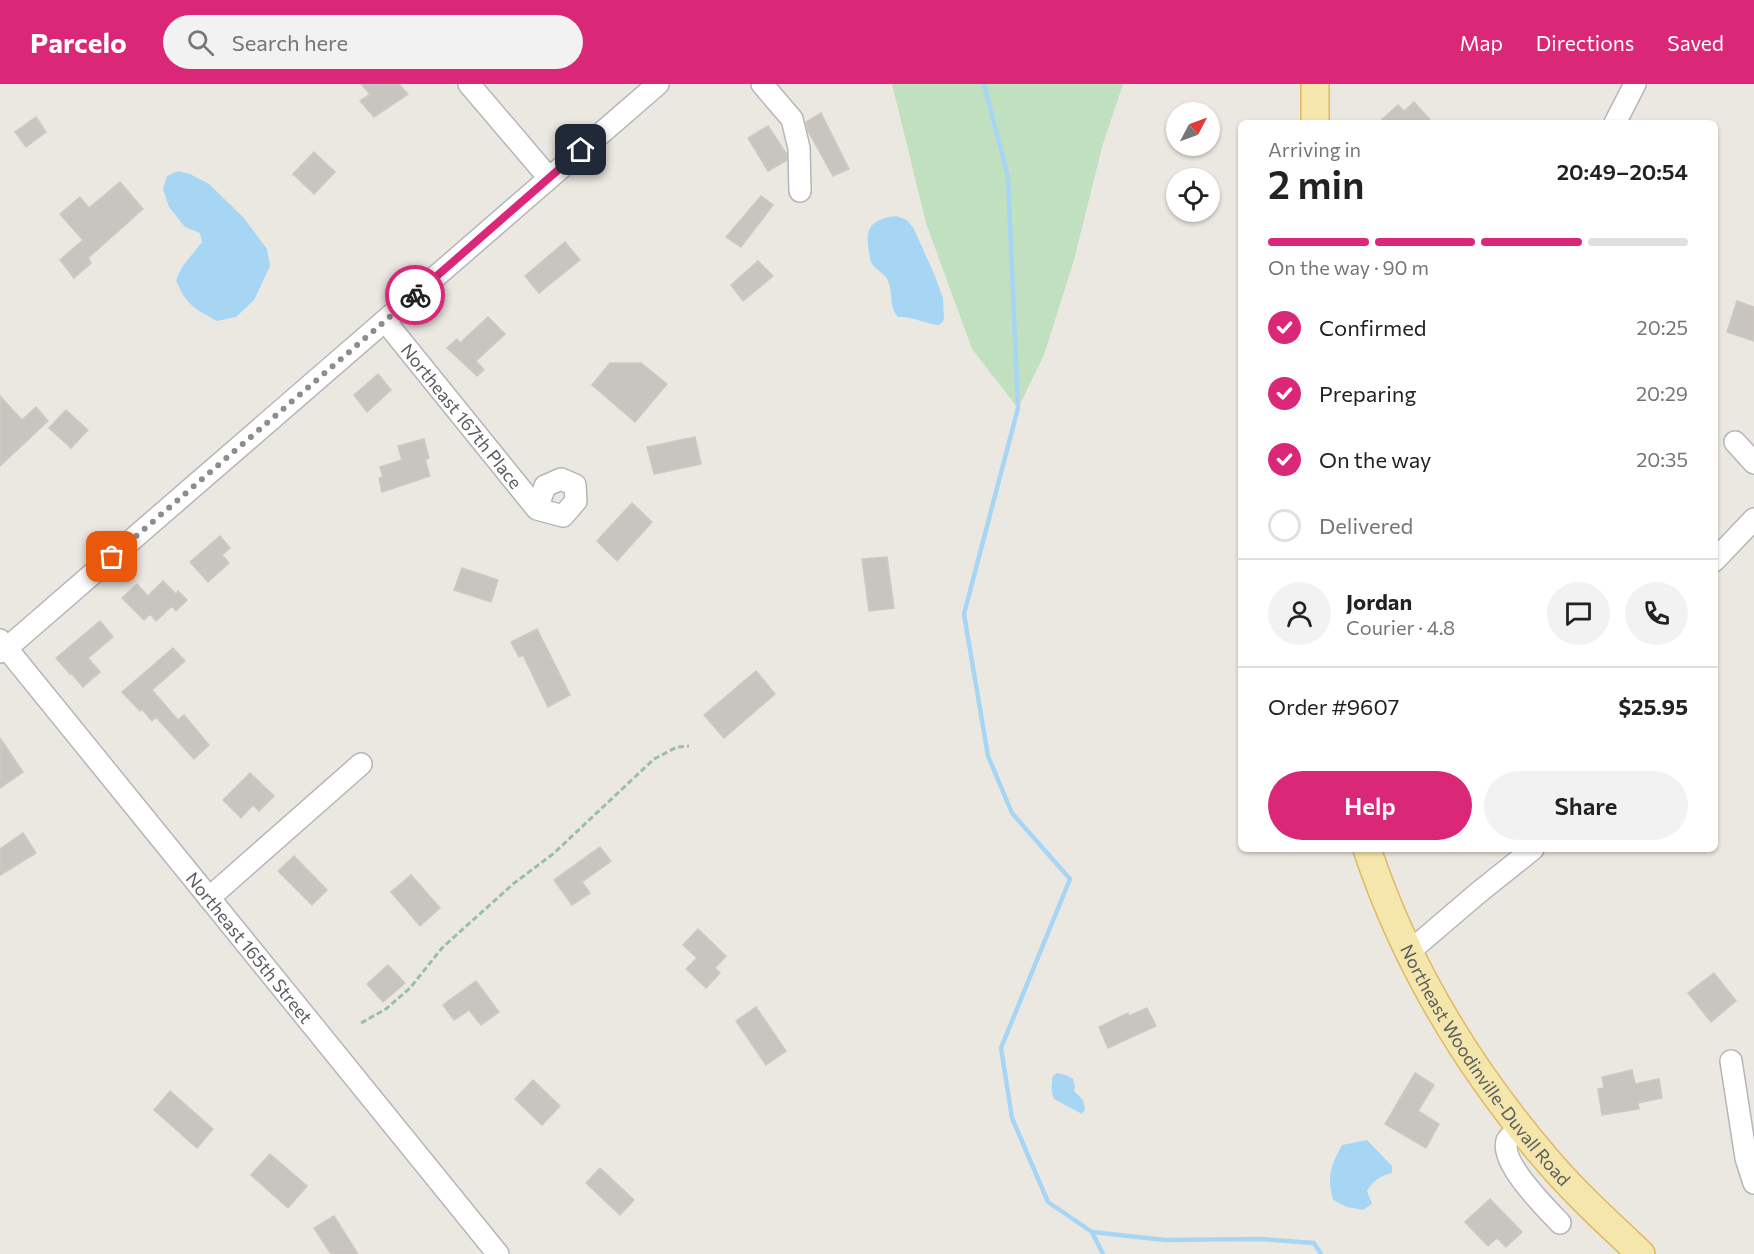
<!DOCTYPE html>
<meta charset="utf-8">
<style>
:root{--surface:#fff;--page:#f2f2f2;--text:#222;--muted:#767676;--line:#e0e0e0;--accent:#db2777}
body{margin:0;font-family:Commissioner,sans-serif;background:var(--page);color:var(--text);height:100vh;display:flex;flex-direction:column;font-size:22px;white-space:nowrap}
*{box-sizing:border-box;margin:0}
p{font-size:20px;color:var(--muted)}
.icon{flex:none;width:33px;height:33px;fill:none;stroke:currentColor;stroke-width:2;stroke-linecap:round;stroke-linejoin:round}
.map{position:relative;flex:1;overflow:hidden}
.side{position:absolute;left:1238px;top:36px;width:480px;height:732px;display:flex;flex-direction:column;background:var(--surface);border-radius:9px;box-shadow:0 2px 4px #0004}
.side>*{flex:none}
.needle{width:39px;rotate:49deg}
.fabs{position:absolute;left:1166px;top:18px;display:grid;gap:12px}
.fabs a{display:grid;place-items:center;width:54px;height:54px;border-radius:50%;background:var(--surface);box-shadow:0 2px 4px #0004;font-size:30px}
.pin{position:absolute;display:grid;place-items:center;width:51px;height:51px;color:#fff;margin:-26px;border-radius:12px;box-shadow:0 3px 9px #0006}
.courier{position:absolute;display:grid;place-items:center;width:60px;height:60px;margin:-30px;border:4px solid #db2777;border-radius:50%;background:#fff;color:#222;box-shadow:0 2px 8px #0007}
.headline em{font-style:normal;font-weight:600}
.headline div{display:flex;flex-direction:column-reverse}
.headline{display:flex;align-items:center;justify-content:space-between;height:102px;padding:0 30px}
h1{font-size:39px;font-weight:600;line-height:45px}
.bar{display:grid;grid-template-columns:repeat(4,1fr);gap:9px 6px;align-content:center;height:72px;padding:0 30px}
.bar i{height:8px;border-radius:4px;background:var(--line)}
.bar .on{background:var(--accent)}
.bar p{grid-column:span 4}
.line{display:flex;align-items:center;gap:15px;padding:0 30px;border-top:2px solid var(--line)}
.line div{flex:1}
.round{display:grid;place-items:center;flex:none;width:63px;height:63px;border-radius:32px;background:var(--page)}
ol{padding:0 30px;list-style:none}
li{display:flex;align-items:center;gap:18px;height:66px}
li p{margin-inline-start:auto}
li .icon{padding:6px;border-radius:50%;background:var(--accent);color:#fff;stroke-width:4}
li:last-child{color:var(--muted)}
li i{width:33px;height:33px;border:3px solid var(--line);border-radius:50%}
.primary-button{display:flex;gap:12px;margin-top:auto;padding:12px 30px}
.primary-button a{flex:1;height:69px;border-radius:36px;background:var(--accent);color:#fff;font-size:24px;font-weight:600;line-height:69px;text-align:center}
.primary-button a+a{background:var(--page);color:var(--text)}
header{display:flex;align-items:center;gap:36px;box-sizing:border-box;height:84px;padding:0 30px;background:var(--accent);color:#fff}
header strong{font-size:28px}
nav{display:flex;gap:33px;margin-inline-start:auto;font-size:21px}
.search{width:420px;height:54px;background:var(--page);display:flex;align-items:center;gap:15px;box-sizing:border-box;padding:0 21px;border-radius:33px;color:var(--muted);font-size:22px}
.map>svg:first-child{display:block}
</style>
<header>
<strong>Parcelo</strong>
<div class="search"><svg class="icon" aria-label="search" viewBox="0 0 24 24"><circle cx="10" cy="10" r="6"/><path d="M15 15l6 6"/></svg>Search here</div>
<nav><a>Map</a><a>Directions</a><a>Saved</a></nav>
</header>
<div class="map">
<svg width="1754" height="1170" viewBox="0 0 1754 1170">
<rect width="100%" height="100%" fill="#ebe8e1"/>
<!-- green -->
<path fill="#c1e0bf" d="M892 0H1123L1102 63 1074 176 1044 271 1018 324 972 265 926 139Z"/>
<!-- water -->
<path fill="#a7d6f5" d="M178 87 190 90 209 100 243 133 267 165 270 182 254 216 236 233 217 237C194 224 186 221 176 196L182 183 202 158 200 149 185 143 169 123 163 105 167 92Z
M896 132 907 136 914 145 935 192 943 214 944 236 939 241C925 240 913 232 898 233 889 223 893 209 888 197 885 189 877 187 872 180 869 174 869 167 868 161 865 140 878 134 896 132Z
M1057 989 1066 991 1073 995 1075 1002 1074 1007 1083 1016 1085 1025 1082 1030 1054 1015C1051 1007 1051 1001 1053 992Z
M1367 1056 1392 1082V1089C1379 1092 1373 1097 1367 1107L1372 1120 1363 1126 1347 1123 1333 1116C1327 1092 1330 1083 1342 1061Z"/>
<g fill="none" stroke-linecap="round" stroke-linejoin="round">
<!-- stream -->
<path stroke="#a7d6f5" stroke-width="4.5" d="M984 0 1008 93 1018 324 964 530 988 672 1012 729 1070 795 1001 964 1012 1034 1048 1118 1092 1148 1103 1170
M1092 1148 1165 1156 1261 1155 1314 1159 1321 1170"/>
</g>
<!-- building -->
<path fill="#c8c5c0" stroke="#cec9c0" stroke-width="1.5" d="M361 0H399L408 10 374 33 360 17 370 10Z
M1414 18 1433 39H1378L1398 21 1404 27Z
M821 29 849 85 833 92 808 47 806 38Z
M36 33 46 48 26 63 15 48Z
M768 42 786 69 787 76 768 87 748 54Z
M314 68 335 88 314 110 293 90Z
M120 98 143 125 88 174 91 179 74 194 60 176 83 156 60 130 80 113 89 124Z
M761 112 773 121 741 163 726 153Z
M565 158 580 176 539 209 525 192Z
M758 177 773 192 743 217 731 201Z
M1737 217 1754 223V257L1727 248Z
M488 233 505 250 476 277 484 286 477 292 447 264 457 255 460 259Z
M610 279H641L667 300 635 338 592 301Z
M378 290 391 306 367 328 354 311Z
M0 312 22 336 36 323 48 337 0 382Z
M66 326 88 346 71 364 49 344Z
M695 353 701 380 654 390 647 363Z
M424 355 429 374 425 376 430 392 382 408 379 394 383 393 380 383 402 376 398 362Z
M632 419 652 438 617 477 597 457Z
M220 452 230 464 222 471 229 479 208 498 190 478Z
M887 473 894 524 869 527 862 475Z
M462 484 498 496 491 518 454 506Z
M163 497 176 510 178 507 187 516 176 527 172 522 156 537 150 530 144 536 122 514 137 500 148 512Z
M100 537 113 553 88 574 100 588 83 603 71 589 70 590 56 574Z
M537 545 570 611 548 623 523 571 519 573 511 558Z
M173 564 185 577 152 606 178 636 184 631 209 661 194 675 156 633 152 637 142 625 140 627 122 608Z
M756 587 775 610 724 654 704 631Z
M0 654 23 688 0 704Z
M250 689 274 712 259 727 253 721 241 734 223 716Z
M23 749 36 769 0 791V765Z
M600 763 611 777 582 798 590 809 572 821 554 796Z
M294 772 327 806 312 821 278 787Z
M411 791 440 824 420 842 391 808Z
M698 845 726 872 715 884 720 889 706 904 686 885 697 874 683 861Z
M388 881 405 899 383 918 367 900Z
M1714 889 1736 917 1711 938 1688 909Z
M476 897 499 928 481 941 469 926 454 936 443 921Z
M756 923 786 967 766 981 736 937Z
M1147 924 1156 942 1108 964 1099 943 1128 929 1129 932Z
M1632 986 1635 1000 1659 995 1662 1014 1638 1019 1639 1025 1602 1031 1598 1005 1604 1004 1602 993Z
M1415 989 1434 1001 1418 1027 1439 1040 1426 1064 1385 1040Z
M533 996 560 1022 542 1041 515 1015Z
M170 1007 213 1045 197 1064 154 1026Z
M270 1070 307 1102 288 1124 251 1091Z
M600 1084 634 1116 620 1131 586 1099Z
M1490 1115 1522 1148 1506 1163 1497 1154 1488 1162 1465 1138Z
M334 1132 358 1170H331L314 1144Z"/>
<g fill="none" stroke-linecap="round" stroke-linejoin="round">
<defs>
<g id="minor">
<path d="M469 0 549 94"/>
<path d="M762 0 792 35 799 64 800 107"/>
<path d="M1615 39 1635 0"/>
<path id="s1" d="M385 237 537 425 563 432 576 417 575 401 561 395 545 402 537 425"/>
<path d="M1735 358 1754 379"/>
<path d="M1714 477 1754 435"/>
<path id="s2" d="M0 556 498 1170"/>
<path d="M0 568 7 564 658 0"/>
<path d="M209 814 361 680"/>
<path d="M1409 868 1478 809 1533 765"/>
<path d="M1731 977 1746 1074 1754 1099"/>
<path d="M1520 1044C1516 1048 1509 1052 1507 1057 1500 1079 1546 1124 1560 1139"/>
</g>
<g id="major">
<path d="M1315 39V0"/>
<path id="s3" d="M1367 765C1405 879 1469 985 1547 1076 1576 1110 1609 1140 1641 1170"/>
</g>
</defs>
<!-- minor casing -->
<use href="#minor" stroke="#b3b6ba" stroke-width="24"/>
<!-- major casing -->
<use href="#major" stroke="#e1b964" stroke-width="30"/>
<!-- path -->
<path stroke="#9ac0a3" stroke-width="3" stroke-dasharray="6 3" stroke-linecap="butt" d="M361 939 386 925 410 904 442 864 513 800 553 770 654 675 677 663 689 662"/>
<!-- minor -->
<use href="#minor" stroke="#fff" stroke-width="21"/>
<!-- major -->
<use href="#major" stroke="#f5e6ab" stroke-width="27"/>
</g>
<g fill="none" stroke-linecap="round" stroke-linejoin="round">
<!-- done -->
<path stroke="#8c8e8d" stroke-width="6" stroke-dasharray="0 10.8" d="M112 473 415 211"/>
<!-- route -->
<path stroke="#db2777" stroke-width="8" d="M415 211 581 66"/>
</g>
<g text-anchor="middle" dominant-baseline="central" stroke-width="5" stroke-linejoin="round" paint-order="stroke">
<!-- street labels -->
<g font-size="18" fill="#595d60" stroke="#fff">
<text stroke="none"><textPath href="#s1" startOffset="122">Northeast 167th Place</textPath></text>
<text stroke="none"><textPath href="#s2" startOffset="396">Northeast 165th Street</textPath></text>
<text stroke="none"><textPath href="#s3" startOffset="248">Northeast Woodinville-Duvall Road</textPath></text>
</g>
</g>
</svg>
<div class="fabs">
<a><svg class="needle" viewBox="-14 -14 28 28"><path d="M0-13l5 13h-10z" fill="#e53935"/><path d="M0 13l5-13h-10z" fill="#767676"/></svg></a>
<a><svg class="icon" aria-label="locate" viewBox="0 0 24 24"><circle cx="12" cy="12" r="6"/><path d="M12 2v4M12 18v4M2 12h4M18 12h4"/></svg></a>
</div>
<div class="pin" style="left:112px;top:473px;background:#ea580c"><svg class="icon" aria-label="bag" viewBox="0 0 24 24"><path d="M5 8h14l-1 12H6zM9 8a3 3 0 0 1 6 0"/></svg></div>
<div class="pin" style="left:581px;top:66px;background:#1f2937"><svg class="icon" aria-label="home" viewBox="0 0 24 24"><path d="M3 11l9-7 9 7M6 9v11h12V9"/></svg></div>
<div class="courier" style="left:415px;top:211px"><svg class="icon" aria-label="bike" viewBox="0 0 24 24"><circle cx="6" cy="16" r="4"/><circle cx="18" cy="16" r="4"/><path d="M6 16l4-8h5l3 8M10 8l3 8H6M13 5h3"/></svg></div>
<section class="side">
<div class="headline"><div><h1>2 min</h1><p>Arriving in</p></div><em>20:49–20:54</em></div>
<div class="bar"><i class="on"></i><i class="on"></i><i class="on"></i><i></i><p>On the way · 90 m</p></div>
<ol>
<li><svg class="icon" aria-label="check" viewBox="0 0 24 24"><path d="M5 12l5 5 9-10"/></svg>Confirmed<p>20:25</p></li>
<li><svg class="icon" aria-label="check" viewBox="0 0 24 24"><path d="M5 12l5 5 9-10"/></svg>Preparing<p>20:29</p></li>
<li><svg class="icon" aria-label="check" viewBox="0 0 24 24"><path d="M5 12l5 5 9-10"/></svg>On the way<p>20:35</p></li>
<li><i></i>Delivered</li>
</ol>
<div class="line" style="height:108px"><a class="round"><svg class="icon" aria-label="person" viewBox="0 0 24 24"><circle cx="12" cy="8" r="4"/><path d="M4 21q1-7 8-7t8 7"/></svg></a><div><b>Jordan</b><p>Courier · 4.8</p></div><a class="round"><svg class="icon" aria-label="chat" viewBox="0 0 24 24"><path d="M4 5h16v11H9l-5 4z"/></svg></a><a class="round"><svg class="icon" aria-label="phone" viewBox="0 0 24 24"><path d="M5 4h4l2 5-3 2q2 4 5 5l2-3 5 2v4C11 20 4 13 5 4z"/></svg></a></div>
<div class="line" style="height:78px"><div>Order #9607</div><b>$25.95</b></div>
<div class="primary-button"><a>Help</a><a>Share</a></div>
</section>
</div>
